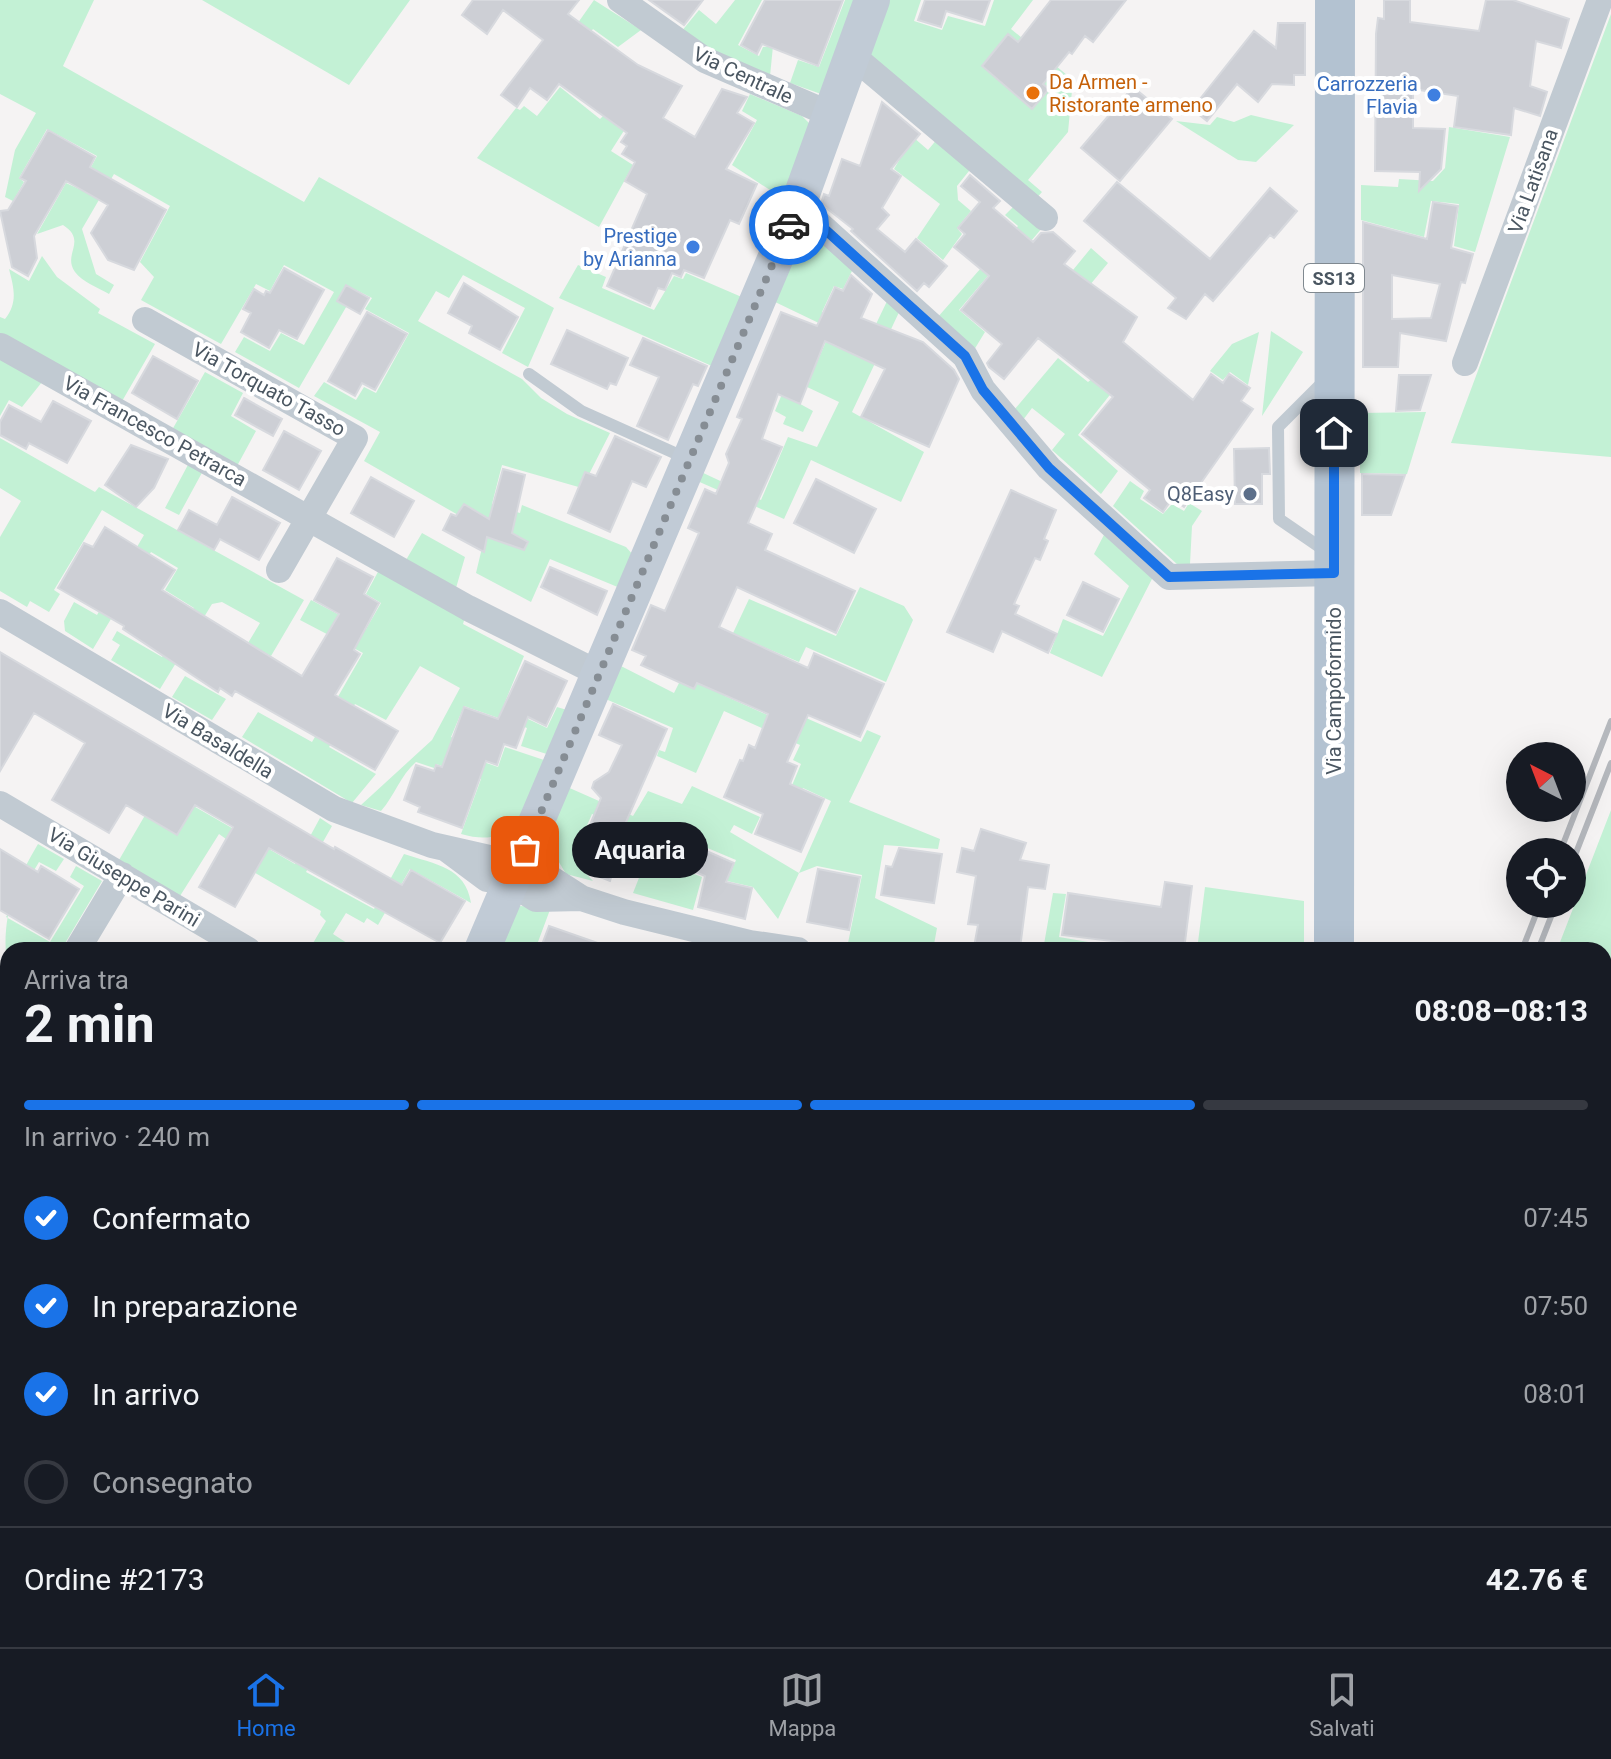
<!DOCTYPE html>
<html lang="it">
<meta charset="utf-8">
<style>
:root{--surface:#171b24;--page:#242831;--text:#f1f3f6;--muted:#9ea1a6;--line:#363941;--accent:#1a73e8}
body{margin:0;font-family:Roboto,sans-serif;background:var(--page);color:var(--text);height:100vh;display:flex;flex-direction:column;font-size:30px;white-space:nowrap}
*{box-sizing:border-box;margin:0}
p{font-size:26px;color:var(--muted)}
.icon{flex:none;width:44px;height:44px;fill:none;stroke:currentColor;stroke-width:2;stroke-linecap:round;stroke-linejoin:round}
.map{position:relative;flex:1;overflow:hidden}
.panel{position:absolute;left:0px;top:942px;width:1612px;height:706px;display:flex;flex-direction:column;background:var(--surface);border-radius:24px 24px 0 0;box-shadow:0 8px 32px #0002}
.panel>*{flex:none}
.needle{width:52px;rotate:318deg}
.controls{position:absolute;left:1506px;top:742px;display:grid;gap:16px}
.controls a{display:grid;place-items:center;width:80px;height:80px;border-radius:50%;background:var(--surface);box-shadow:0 8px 32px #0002;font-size:40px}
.pin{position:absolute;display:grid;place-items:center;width:68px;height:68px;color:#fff;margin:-34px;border-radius:16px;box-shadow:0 4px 12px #0006}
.courier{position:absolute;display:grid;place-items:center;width:80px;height:80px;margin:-40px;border:6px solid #1a73e8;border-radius:50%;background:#fff;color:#222;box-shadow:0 2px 10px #0007}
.bubble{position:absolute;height:56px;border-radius:28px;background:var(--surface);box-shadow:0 8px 32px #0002;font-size:26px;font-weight:700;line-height:56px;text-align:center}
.headline em{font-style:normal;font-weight:700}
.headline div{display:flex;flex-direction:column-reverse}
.headline{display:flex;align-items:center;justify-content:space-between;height:136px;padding:0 24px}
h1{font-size:52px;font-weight:700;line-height:60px}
.bar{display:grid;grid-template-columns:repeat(4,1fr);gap:12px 8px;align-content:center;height:96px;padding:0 24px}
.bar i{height:10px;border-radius:6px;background:var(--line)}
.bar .active{background:var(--accent)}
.bar p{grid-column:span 4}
.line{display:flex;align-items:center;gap:20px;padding:0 24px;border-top:2px solid var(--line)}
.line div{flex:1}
ol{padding:0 24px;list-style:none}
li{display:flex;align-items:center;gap:24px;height:88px}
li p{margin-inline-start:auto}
li .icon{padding:8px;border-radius:50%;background:var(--accent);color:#fff;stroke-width:4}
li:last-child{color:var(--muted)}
li i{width:44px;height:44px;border:4px solid var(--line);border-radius:50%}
.dock{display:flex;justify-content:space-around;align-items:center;height:112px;border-top:2px solid var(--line);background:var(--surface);font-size:22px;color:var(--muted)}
.dock a{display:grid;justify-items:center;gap:4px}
.dock .active{color:var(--accent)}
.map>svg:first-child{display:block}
</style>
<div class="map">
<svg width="1611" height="1647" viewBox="0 0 1611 1647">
<rect width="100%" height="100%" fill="#f5f3f3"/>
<!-- green -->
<path fill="#c3f1d5" d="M0 0H94L63 66 304 202 319 177 554 308 528 367 502 353 525 308 463 275 449 298 436 291 418 321 522 379 541 398 567 414 610 433 582 488 502 465 492 504 520 513 522 505 626 547 634 556 620 588 550 559 531 602 476 573 486 531 364 461 380 432 314 396 324 382 356 400 364 387 376 393 409 333 365 309 372 298 356 290 299 388 235 352 244 337 270 351 281 333 304 345 334 292 284 265 270 291 256 284 221 344 141 300 154 277 140 262 170 206 114 174 82 229 96 274 114 285 109 294C99 288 82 282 75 272 62 254 88 241 63 225L37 234 66 183 79 189 97 156 47 129 19 178 24 182 13 201 5 197 15 150 36 113 0 94Z
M202 0H410L349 85Z
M594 0 641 30 618 47 593 29 556 79 544 71Z
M735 0H762L738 45 759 56 763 47 773 46 770 76 706 51 681 32 699 10 716 24Z
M845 0H856L821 94 790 83 798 60 819 67Z
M882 0H921L914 21 942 30 948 16 985 26 994 0H1033L1011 29 1073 80 1068 132 1028 180 1042 192 1034 201 867 53Z
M1611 14V457L1451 443Z
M560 87 600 119 605 114 625 129 611 151 633 165 599 227 477 158 516 108 520 110 524 106 537 116Z
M750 94 802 116 811 125 785 200 732 165 757 120 742 111Z
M1251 115 1294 125 1256 162 1238 160 1176 121 1210 125 1217 117 1234 122Z
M1449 127 1510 137 1475 252 1454 246 1459 204 1431 201 1424 237 1361 220V185L1398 187 1399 179 1433 181 1445 168Z
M913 137 928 150 938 138 973 166 957 186 958 200 971 211 957 228 962 234 943 260 917 238 940 204 894 169Z
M1015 205 1042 228 1016 259 1055 292 1091 248 1108 263 1062 319 992 271 959 310 985 332 974 350 937 318 1018 226 1005 215Z
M808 222 855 265 843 289 834 286 822 312 866 345 889 297 901 308 852 412 924 452 901 502 811 460 784 519 695 480 699 471 761 500 788 437 817 447 839 402 790 379 815 367 827 339 825 326 773 301Z
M42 256 57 277 100 309 98 313 155 344 121 403 0 345V317L5 319C18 302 14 289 9 269L29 281Z
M578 265 606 277 602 288 654 310 674 276 683 279 686 273 744 298 714 367 559 298Z
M1271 331 1303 352 1262 416Z
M1259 332 1248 385 1230 372 1223 380 1210 371 1232 344Z
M1058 358 1088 382 1094 377 1113 391 1078 435 1118 471 1101 494 1052 450 1065 434 1032 408 1023 420 1014 410Z
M0 359 42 382 22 407 9 400 0 416Z
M205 372 243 393 231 416 256 431 237 466 172 430Z
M782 394 813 411 803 432 783 424 786 417 775 411Z
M1426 412 1407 474 1360 473V413Z
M0 438 95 492 99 487 304 600 271 656 248 643 260 623 222 602 212 604 160 689 111 660 120 645 112 640 117 631 162 657 194 608 165 590 178 568 151 552 93 649 65 631 64 621 74 602 97 615 144 535 102 510 54 590 60 594 49 612 30 601 27 607 0 591V537L21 501 0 488Z
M190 461 204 469 179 515 165 508Z
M1130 481 1144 491 1140 499 1163 514 1172 504 1184 511 1189 503 1202 511 1192 526 1190 564 1178 565 1113 506Z
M422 533 465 557 456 588 406 560Z
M1105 533 1154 575 1102 677 1050 653 1063 619 1103 636 1129 586 1094 554Z
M379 570 465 617 463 624 524 656 503 707 547 728 557 707 567 710 550 755 521 746 527 728 464 706 451 737 467 743 463 755 498 767 505 747 547 761C528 804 519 851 461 834L481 779 436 764 434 768 416 762C400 776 395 795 381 811L361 805 432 740 460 688 420 666 386 720 355 704 329 747 376 774 352 803 242 737 258 712 312 742 363 653 300 620 311 600 366 629 381 603 366 594Z
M860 587 904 606 913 620 886 682 806 647 799 662 750 641 725 696 801 730 806 718 861 742 867 730 881 736 849 802 940 839 938 849 884 845 875 898 937 928 933 950H895L848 943 862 875 817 866 799 873 778 919 753 887 727 881 736 860 686 839 676 867 702 877 693 910 633 893 654 840 592 814 575 853 580 867 593 881 566 874 544 837 565 786 633 816 648 791 682 804 692 786 760 817 752 834 734 825 730 832 799 873 831 801 803 788 793 805 785 802 801 764 793 760 800 745 724 711 696 773 657 756 659 750 665 752 673 728 601 697 615 663 674 693 687 667 712 678 749 599 836 636Z
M185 676 226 699 212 720 172 697Z
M155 798 183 800 295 864 320 818 332 826 306 872 374 909 404 854C434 864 466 867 471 903L410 869 378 925 367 918 364 923 346 913 333 934 350 945 347 950H309L326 921 320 915 321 911 219 852 226 839 219 834 180 896 119 860Z
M1611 810V1427H1604V950H1557Z
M38 844 64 859 56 871 39 862 6 917 50 942 84 886 70 877 76 866 102 881 61 950H8V974C0 921 12 888 38 844Z
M1205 887 1304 901V950H1197Z
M1053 893 1066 894 1059 937 1100 944 1099 950H1043Z
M518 906 551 907 535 950H501Z
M810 1640H953L951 1647H822Z"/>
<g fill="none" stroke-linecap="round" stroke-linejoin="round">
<!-- canal -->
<path stroke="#90daee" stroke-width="24" d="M833 1640 844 1647"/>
</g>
<!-- building -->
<path fill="#cdcfd5" stroke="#d7d9de" stroke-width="2" fill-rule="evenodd" d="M473 0H579L568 14 638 65 682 86 663 118 695 137 722 89 747 97 737 113 754 123 726 169 757 184 739 224 730 220 704 278 684 270 681 277 672 273 665 290 658 288 650 306 607 286 647 194 625 181 635 162 622 154 627 146 621 142 627 133 559 84 547 100 530 88 517 107 501 95 543 40 503 10 487 34 462 15Z
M649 0H703L684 25Z
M765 0H843L818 66 762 44 757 54 741 45Z
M925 0H990L982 22 946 11 941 27 918 20Z
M1051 0H1126L1093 42 1085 36 1072 54 1069 52 1043 84 1049 89 1032 109 982 66 1008 34 1018 42Z
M1384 0H1410V22L1479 31 1486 0H1513L1569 19 1561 48 1536 41 1530 86 1547 92 1540 116 1514 108 1511 135 1454 127 1458 96 1413 89V128L1445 129 1441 169 1419 191 1420 172 1375 171 1376 34 1378 18 1384 19Z
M1278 23H1305V75H1294V85L1272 84 1258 102 1237 84 1207 121 1192 109 1254 31 1276 48Z
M1133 87 1172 119 1120 181 1081 148Z
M882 102 920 134 891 169 901 176 882 208 889 215 877 229 905 252 916 239 947 266 929 287 924 283 917 291 851 231 853 229 821 204 824 194 829 196 842 159 860 166Z
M48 130 95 157 90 167 166 210 134 270 108 260 91 233 108 205 66 181 34 236 37 258 28 276 12 267 0 211 8 210 26 181 20 178Z
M970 175 1000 201 993 208 1033 242 1041 233 1053 232 1075 251 1064 264 1137 317 1123 342 1193 400 1211 374 1223 383 1229 374 1250 388 1241 401 1253 409 1184 507 1172 499 1163 512 1144 498 1150 490 1082 434 1113 397 1038 338 1004 379 989 367 987 363 1002 344 961 310 989 276 954 247 965 234 958 228 980 202 961 186Z
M1117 182 1210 259 1270 188 1297 211 1274 238 1270 235 1213 301 1205 294 1186 319 1168 308 1176 298 1084 221Z
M1433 202 1458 206 1451 248 1473 254 1465 283 1461 282 1446 341 1400 333 1398 367H1363V222L1427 239ZM1392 275 1440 284 1431 318 1392 319Z
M284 268 324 290 297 339 279 330 269 348 241 332 251 313 243 309 254 289 264 295 266 291 270 293Z
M851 275 872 294 861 318 923 342 954 370 959 379 929 447 861 417 885 369 825 341 800 404 778 394 762 439 782 447 748 523 772 534 765 550 855 591 836 633 737 587 719 627 808 668 814 653 884 684 860 737 808 715 787 762 797 766 790 784 824 799 801 852 755 834 763 814 724 797 740 760 743 761 749 745 755 748 768 714 697 683 694 689 641 665 646 656 632 650 651 605 665 611 699 533 688 528 705 489 716 494 729 463 726 454 742 419 737 417 781 312 817 326 835 287 843 291Z
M464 283 518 317 500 350 469 333 472 326 448 313Z
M346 285 369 298 360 314 337 301Z
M367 312 407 334 375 390 362 383 355 396 328 381Z
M567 330 628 358 616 385 610 383 607 389 551 364Z
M643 338 707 366 698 386 693 384 668 440 637 426 659 377 630 365Z
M153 356 198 381 177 419 132 393Z
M1399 375H1431L1420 410 1396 411Z
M244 398 282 419 273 436 235 415Z
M53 401 91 421 67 463 29 443 26 449 0 435V422L9 405 41 422Z
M284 431 321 451 299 490 263 470Z
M615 436 661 457 646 487 632 481 610 532 568 513 585 472 596 476Z
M131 445 168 459 154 488 136 507 105 485Z
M1269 448 1270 474H1262V504H1235L1234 449Z
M503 469 525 475 512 533 528 542 524 550 487 537 484 552 443 530 451 514 456 516 464 504 489 519Z
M1362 474 1405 475 1391 515H1362Z
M371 477 414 501 394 537 351 513Z
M816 479 876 509 854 553 794 523Z
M1011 490 1056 510 1044 539 1048 541 1040 560 1035 558 1014 604 1019 606 1015 614 1057 634 1048 653 1002 631 993 652 947 632Z
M232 497 280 523 259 560 220 539 214 550 178 530 189 510 217 525Z
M105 527 175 570 162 590 302 676 339 614 314 600 337 558 373 577 364 594 379 603 354 650 360 654 335 695 398 731 375 770 235 691 232 696 220 688 218 692 123 629 124 626 58 588 84 543 93 547Z
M550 567 607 591 597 615 541 587Z
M1083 582 1119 599 1103 632 1067 615Z
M0 652 334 849 335 847 402 885 411 870 465 901 440 943 269 848 235 907 199 887 233 827 195 805 177 835 126 805 109 833 52 800 85 743 34 713 0 771Z
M525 661 567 681 546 726 528 717 516 748 504 744 497 765 486 761 462 828 418 812 420 807 404 800 416 765 434 771 436 765 442 767 464 707 498 719Z
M613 704 667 729 623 829 652 841 638 877 614 867 610 881 597 876 585 865 579 852 601 798 592 788 594 782 609 772 622 745 599 735Z
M981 829 1026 843 1020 860 1049 865 1045 889 1028 887 1020 948 974 947 978 925 968 924 976 876 957 872 962 848 974 851Z
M688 843 734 863 726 882 752 888 745 919 698 907 705 876 679 865Z
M899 848 942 854 934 903 881 895 886 866 892 867Z
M0 849 38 872 41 866 79 889 49 939 0 910Z
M818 869 860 877 849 930 807 922Z
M1165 882 1192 886 1184 950 1062 935 1068 893 1161 907Z
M549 926 609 947V950H540Z"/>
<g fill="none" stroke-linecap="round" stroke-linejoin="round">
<!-- lane -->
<path stroke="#c1cad2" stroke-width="12" d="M529 374 581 411 688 459
M1326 379 1278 427 1279 519 1327 552"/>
<!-- street -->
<path stroke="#c1cad2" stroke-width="26" d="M620 0 705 60 832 115
M854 57 1045 218
M798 205 965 356 983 390 1049 468 1169 577 1334 573
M145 320 355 438 279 570
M1 346 468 608 598 673
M1465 363 1600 0
M0 612 334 809 432 845 498 860 508 866 517 887 536 899 581 898
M0 804 248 950
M448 850 487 879 501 880 536 869 581 898 624 912 750 943 798 950
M77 950 122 875
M0 1077 8 1064
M1329 1647V1646"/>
<!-- secondary -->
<path stroke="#c1cbd6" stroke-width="36" d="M482 950 798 205 872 0
M161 1647 164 1640"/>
<!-- primary -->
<path stroke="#b3c2d1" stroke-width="40" d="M1334 950 1335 0
M1211 1647 1213 1640"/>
<!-- rail -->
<path stroke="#b5b8bd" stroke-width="6" d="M1560 852 1611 721
M1572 863 1611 763
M1522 950 1540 904
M1538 950 1556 904
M1253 1647 1255 1640
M1268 1647 1271 1640"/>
</g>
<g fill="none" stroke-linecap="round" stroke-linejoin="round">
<!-- done -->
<path stroke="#868d94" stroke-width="8" stroke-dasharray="0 14.4" d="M525 850 789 225"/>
<!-- route -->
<path stroke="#1a73e8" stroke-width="10" d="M789 225 798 205 965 356 983 390 1049 468 1169 577 1334 573V433"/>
</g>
<!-- markers -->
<circle fill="#e8710a" stroke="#fff" stroke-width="3" cx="1033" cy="93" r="8"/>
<g fill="#3f7fe0" stroke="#fff" stroke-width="3">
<circle cx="1434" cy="95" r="8"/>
<circle cx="693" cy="247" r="8"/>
</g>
<circle fill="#5c6f8a" stroke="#fff" stroke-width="3" cx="1250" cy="494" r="8"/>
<g text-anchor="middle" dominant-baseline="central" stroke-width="8" stroke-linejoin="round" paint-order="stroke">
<!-- shield labels -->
<rect fill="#fff" stroke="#808990" stroke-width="2" x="1304" y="264" width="60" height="28" rx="6"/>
<g font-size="18" font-weight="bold" fill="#4a5661">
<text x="1334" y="278">SS13</text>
</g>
<!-- street labels -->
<g font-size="20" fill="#4a5661" stroke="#fff">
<text transform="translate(743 75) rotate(25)">Via Centrale</text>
<text transform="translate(1533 181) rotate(-70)">Via Latisana</text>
<text transform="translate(269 389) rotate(29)">Via Torquato Tasso</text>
<text transform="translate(155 431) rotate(29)">Via Francesco Petrarca</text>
<text transform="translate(1334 691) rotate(-90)">Via Campoformido</text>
<text transform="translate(218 741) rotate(31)">Via Basaldella</text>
<text transform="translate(124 877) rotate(31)">Via Giuseppe Parini</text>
</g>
<!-- food labels -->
<g font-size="20" fill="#c56008" stroke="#fff" text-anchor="start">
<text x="1049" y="82">Da Armen -<tspan x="1049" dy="23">Ristorante armeno</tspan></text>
</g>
<!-- shop labels -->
<g font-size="20" fill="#366cbe" stroke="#fff" text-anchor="end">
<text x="1418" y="84">Carrozzeria<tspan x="1418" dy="23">Flavia</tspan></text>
<text x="677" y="236">Prestige<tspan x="677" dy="23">by Arianna</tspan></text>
</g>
<!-- service labels -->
<g font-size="20" fill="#4e5e75" stroke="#fff" text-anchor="end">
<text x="1234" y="494">Q8Easy</text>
</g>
</g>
</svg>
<div class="controls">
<a><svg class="needle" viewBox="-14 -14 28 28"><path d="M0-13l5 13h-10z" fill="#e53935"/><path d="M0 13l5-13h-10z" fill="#9ea1a6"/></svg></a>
<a><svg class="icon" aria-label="locate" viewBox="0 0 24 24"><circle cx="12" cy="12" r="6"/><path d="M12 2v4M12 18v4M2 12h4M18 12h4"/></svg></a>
</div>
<div class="pin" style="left:525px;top:850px;background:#ea580c"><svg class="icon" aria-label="bag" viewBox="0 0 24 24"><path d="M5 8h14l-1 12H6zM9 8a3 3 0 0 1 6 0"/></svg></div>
<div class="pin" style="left:1334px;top:433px;background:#1f2937"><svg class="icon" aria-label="home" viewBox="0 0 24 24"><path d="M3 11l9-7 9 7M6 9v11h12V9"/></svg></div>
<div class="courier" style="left:789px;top:225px"><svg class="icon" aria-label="car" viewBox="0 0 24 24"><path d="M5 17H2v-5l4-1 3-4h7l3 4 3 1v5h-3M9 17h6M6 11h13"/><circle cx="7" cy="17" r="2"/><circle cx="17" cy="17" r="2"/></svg></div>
<div class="bubble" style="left:572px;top:822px;width:136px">Aquaria</div>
<section class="panel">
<div class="headline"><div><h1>2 min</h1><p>Arriva tra</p></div><em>08:08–08:13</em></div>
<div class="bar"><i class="active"></i><i class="active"></i><i class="active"></i><i></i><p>In arrivo · 240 m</p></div>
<ol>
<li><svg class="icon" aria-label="check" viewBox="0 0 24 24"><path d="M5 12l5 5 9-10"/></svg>Confermato<p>07:45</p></li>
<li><svg class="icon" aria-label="check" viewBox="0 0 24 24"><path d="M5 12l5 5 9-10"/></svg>In preparazione<p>07:50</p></li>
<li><svg class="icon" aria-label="check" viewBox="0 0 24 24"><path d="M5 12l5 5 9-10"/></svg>In arrivo<p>08:01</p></li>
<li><i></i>Consegnato</li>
</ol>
<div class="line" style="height:104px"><div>Ordine #2173</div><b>42.76 €</b></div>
</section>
</div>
<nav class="dock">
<a class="active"><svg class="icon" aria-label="home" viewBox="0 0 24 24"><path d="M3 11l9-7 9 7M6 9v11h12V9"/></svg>Home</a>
<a><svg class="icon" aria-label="map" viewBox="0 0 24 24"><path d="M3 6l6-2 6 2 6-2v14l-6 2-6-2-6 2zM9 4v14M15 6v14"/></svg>Mappa</a>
<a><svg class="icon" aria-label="saved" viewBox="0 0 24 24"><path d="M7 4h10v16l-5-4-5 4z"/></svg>Salvati</a>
</nav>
